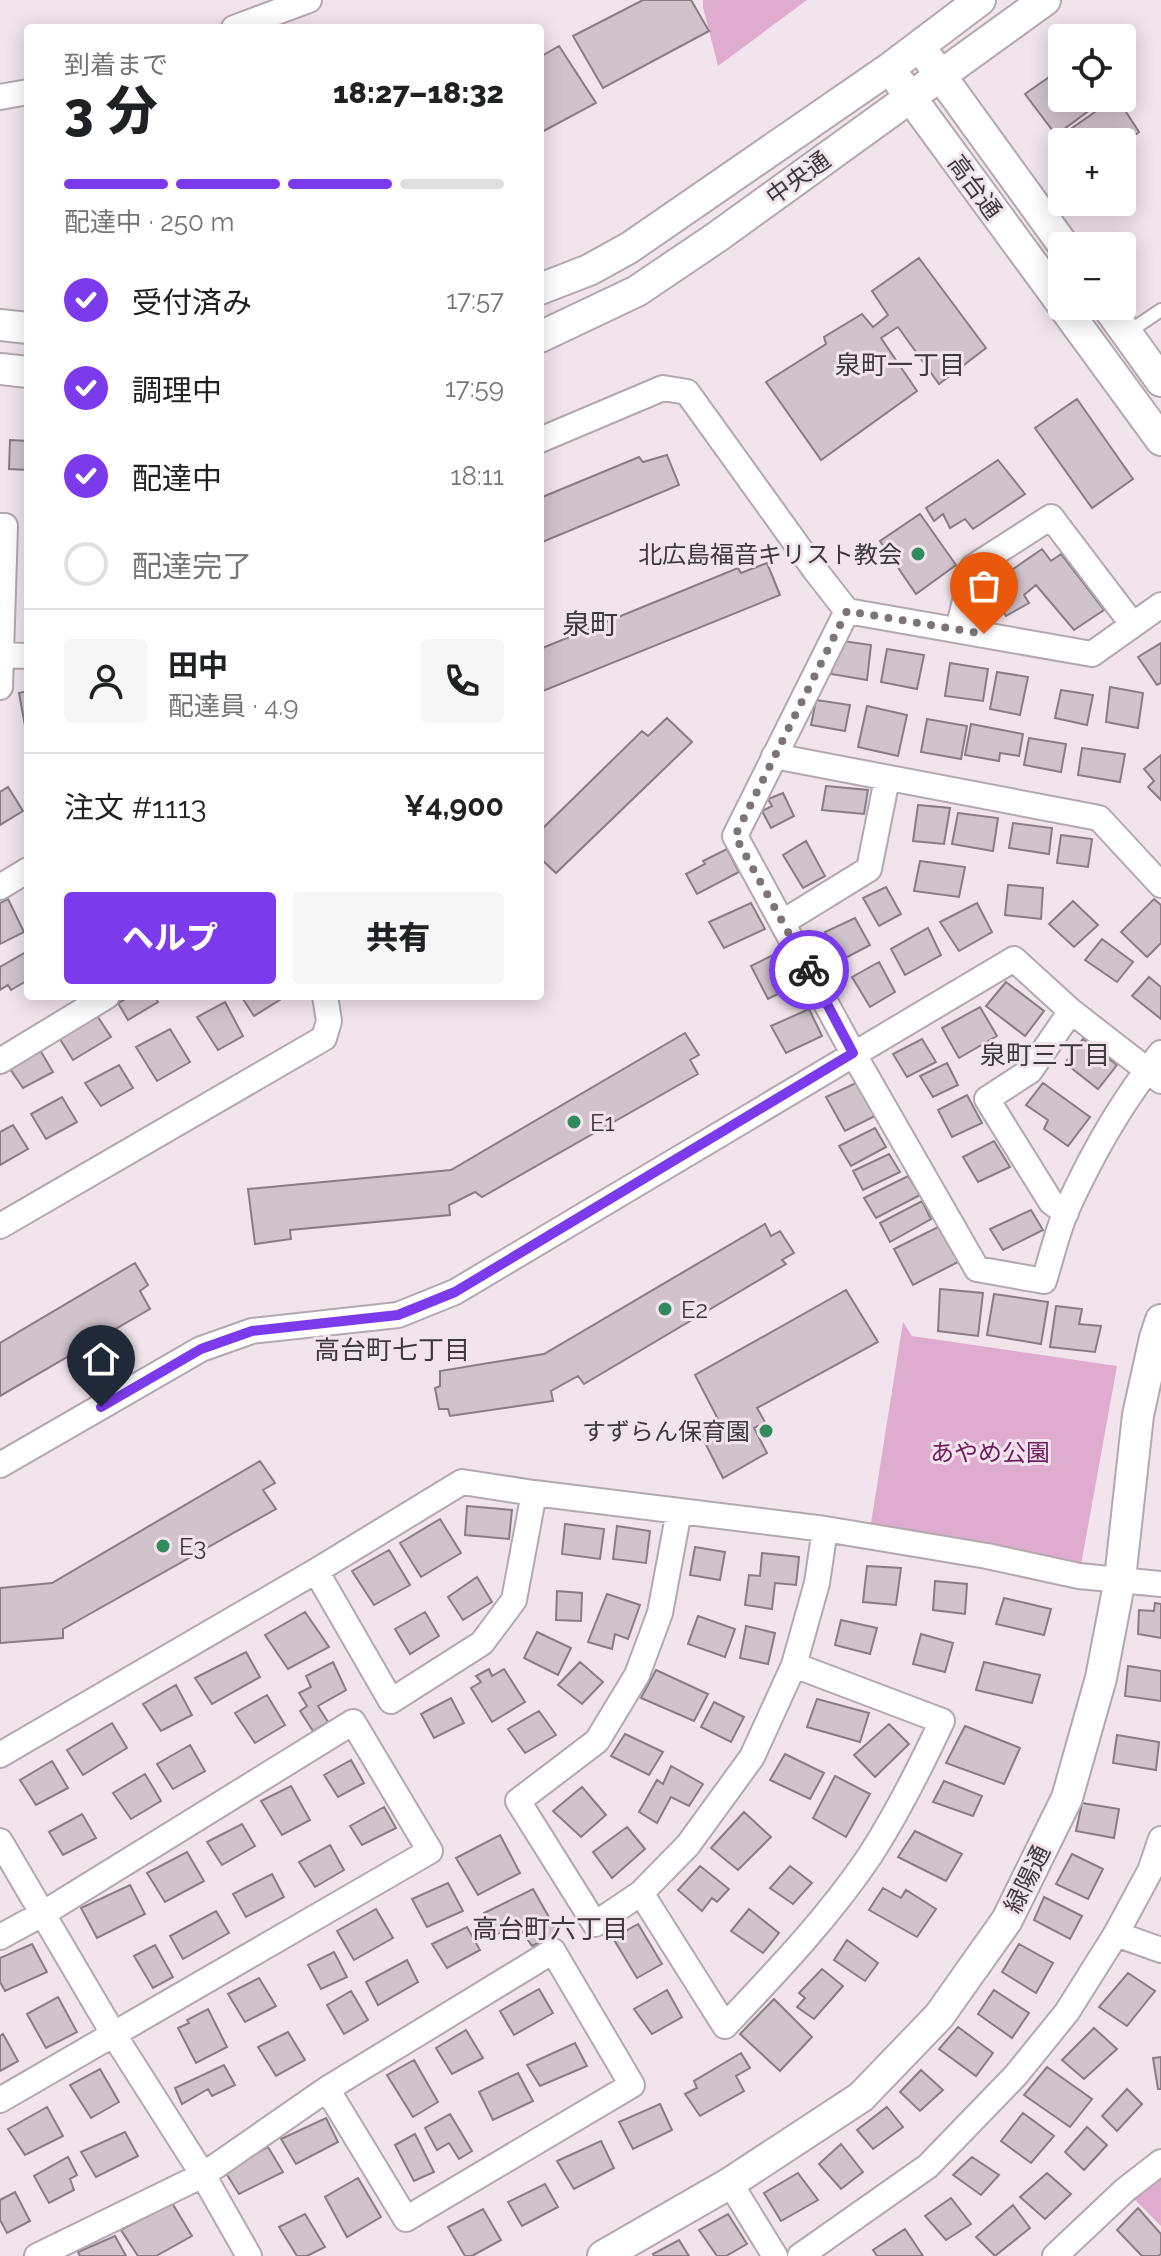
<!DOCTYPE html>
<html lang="ja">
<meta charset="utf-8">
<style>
:root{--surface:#fff;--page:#f6f6f6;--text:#202124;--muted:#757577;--line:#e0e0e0;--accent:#7c3aed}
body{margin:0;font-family:Raleway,"Noto Sans JP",sans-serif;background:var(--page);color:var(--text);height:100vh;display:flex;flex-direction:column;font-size:30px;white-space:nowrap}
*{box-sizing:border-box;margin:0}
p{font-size:26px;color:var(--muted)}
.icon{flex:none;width:44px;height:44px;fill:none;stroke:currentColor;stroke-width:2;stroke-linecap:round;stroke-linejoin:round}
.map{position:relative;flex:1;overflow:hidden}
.drawer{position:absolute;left:24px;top:24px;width:520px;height:976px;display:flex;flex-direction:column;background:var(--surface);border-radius:8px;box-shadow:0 4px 20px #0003}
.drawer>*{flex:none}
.tools{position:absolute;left:1048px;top:24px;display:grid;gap:16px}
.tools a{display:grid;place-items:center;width:88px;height:88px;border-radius:8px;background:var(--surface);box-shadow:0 4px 20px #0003;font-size:40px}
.pin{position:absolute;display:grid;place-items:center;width:68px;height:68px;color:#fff;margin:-82px -34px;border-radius:50% 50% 50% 0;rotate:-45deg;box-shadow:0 0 8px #0007}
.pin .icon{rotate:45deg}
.courier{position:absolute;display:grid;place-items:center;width:80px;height:80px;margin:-40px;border:6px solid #7c3aed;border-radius:50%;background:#fff;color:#222;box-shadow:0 2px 10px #0007}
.headline em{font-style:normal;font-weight:800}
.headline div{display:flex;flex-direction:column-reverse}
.headline{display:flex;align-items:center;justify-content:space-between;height:136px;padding:0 40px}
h1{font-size:52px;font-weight:800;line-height:60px}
.bar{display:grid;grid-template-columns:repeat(4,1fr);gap:12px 8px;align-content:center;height:96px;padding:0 40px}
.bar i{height:10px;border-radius:6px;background:var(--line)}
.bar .selected{background:var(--accent)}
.bar p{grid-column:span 4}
.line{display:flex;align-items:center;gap:20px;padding:0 40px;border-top:2px solid var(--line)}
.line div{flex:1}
.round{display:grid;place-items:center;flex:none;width:84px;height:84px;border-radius:8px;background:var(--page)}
ol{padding:0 40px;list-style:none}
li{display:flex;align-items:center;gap:24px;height:88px}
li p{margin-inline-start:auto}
li .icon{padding:8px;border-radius:50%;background:var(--accent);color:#fff;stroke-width:4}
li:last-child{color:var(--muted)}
li i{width:44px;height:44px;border:4px solid var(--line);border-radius:50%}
.action{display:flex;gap:16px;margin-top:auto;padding:16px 40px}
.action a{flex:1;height:92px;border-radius:8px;background:var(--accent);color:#fff;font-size:32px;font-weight:800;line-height:92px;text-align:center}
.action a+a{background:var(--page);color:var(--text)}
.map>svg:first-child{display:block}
</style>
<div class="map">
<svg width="1161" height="2256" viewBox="0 0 1161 2256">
<rect width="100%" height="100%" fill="#f1e4ec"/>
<!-- green -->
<path fill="#dfaccf" d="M703 0H807L718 66 703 7Z
M903 1322 912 1336 1117 1366 1079 1576 869 1536Z
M1161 2162V2226L1125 2190Z"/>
<!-- building -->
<path fill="#d0c3cb" stroke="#897d85" stroke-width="2" d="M643 0H691L709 31 603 88 573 36Z
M559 46 596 103 540 133V57Z
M1062 68V98H1106L1056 135 1025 94Z
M1115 98H1117L1139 132 1122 145V142H1072L1065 133Z
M919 258 986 348 939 384 898 327 881 338 917 391 821 460 766 382 826 344 824 337 862 314 873 327 888 315 872 291Z
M1077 399 1133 479 1092 508 1035 428Z
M10 440 28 441V470L9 469Z
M667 455 679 485 540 543V498L639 457 643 462Z
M998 460 1025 494 973 529 965 519 950 528 943 514 934 521 926 508Z
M920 514 956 565 916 594 880 541Z
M1042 549 1051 561 1061 554 1104 610 1074 630 1036 585 1024 595 1029 603 1006 616 995 598 1000 593 993 583Z
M767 563 780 595 543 691 540 683V649L738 568 741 573Z
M836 640 871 645 867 680 831 674Z
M1161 643V683L1157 685 1138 657Z
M887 649 924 655 917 689 881 682Z
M950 663 988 669 983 701 945 696Z
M997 672 1028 677 1020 715 990 709Z
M1110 687 1143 693 1138 728 1106 722Z
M1061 690 1093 695 1087 725 1055 718Z
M28 691V737H27L19 693Z
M816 700 850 705 845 731 811 725Z
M867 706 907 715 898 756 858 747Z
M667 718 692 742 556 873 540 858V831L642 731 648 736Z
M927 719 967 726 961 759 921 752Z
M971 724 1023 734 1019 756 1000 753 999 761 965 755Z
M1029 738 1066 744 1061 772 1024 765Z
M1082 748 1125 754 1120 782 1078 775Z
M1161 755V800L1148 787 1154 781 1144 769Z
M826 786 868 790 864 814 822 810Z
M8 787 23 811 0 825V792Z
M783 793 794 816 771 828 762 811 772 806 768 799Z
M918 805 950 808 944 844 913 841Z
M958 813 998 818 993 851 952 844Z
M1013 823 1052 828 1049 854 1009 848Z
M1061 835 1092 839 1088 867 1057 863Z
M806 841 825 876 803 888 783 855Z
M727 849 739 872 697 894 686 874 705 864 703 861Z
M920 861 965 867 959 897 914 891Z
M1008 885 1043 888 1041 919 1005 915Z
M886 887 901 914 879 926 863 898Z
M8 899 24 932 0 944V903Z
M1154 899 1161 905V943L1147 957 1121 932Z
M1073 901 1098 925 1074 947 1049 924Z
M751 903 765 929 724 948 709 922Z
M977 903 992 932 959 951 940 922Z
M855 918 870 945 840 961 825 932Z
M928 928 941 955 905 975 891 949Z
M1102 939 1133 962 1117 982 1085 960Z
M781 951 798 984 768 999 751 966Z
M26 952 28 955V980L11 990 8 985 0 990V967Z
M879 962 895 992 870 1007 852 977Z
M1149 977 1161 987V1019L1132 996Z
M1006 982 1044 1011 1025 1036 986 1006Z
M131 996H155L158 1002 128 1020 118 1003Z
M241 996H286L254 1016Z
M225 1002 243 1036 218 1050 197 1017Z
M980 1007 997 1036 959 1058 942 1028Z
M809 1009 822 1036 786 1053 771 1026Z
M96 1014 111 1037 73 1060 58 1036Z
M170 1029 190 1062 157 1081 136 1047Z
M685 1033 699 1055 690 1060 698 1074 482 1197 475 1192 449 1205 450 1215 290 1230 291 1239 255 1244 248 1189 451 1170Z
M922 1039 936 1062 907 1077 893 1054Z
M1083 1039 1117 1065 1098 1089 1065 1063Z
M37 1045 53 1072 23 1088 6 1063Z
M947 1063 958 1085 933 1097 920 1076Z
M119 1065 133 1088 101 1106 85 1083Z
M858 1082 875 1116 845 1131 826 1097Z
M1043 1083 1090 1117 1068 1146 1044 1129 1048 1120 1026 1105Z
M967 1095 982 1123 952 1137 938 1110Z
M62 1097 77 1122 46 1139 31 1114Z
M13 1125 28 1149 0 1165V1132Z
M875 1128 886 1147 851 1166 839 1146Z
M994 1141 1010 1167 978 1182 963 1157Z
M889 1154 900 1172 863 1190 853 1171Z
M908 1176 920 1195 876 1218 864 1198Z
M922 1201 931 1219 890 1242 880 1223Z
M1031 1210 1043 1230 1003 1250 990 1229Z
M765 1224 771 1236 780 1231 794 1253 782 1260 786 1264 584 1384 578 1376 551 1391 553 1401 450 1416 448 1409H439L435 1388 440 1386V1371L544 1354Z
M940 1226 958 1262 913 1285 894 1249Z
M135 1263 148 1285 140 1291 150 1309 0 1396V1343Z
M940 1289 983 1293 978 1336 938 1331Z
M846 1290 878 1342 757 1408 765 1422 754 1428 767 1453 723 1478 699 1431 719 1421 695 1375Z
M994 1294 1048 1302 1041 1344 987 1335Z
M1056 1306 1082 1309 1079 1324 1101 1326 1095 1352 1050 1347Z
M260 1461 275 1483 263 1490 276 1509 63 1629V1638L0 1643V1588L52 1583Z
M467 1506 512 1510 509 1539 465 1535Z
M440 1519 461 1553 421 1577 400 1543Z
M565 1524 604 1529 600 1559 562 1554Z
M617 1526 650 1531 646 1563 613 1559Z
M695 1547 725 1552 720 1580 690 1575Z
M389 1550 410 1585 374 1605 352 1571Z
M762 1553 799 1557 796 1585 775 1583 772 1609 745 1605 749 1575 760 1576Z
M867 1566 901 1568 896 1605 863 1602Z
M477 1577 492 1602 463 1620 448 1597Z
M935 1581 967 1584 965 1614 933 1610Z
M557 1591 582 1593 581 1621 556 1620Z
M607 1594 640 1605 628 1639 615 1634 612 1649 588 1642Z
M1004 1598 1051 1609 1044 1635 996 1624Z
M1155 1603 1161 1604V1638L1138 1634 1139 1610 1154 1611Z
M305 1612 329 1647 288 1669 265 1635Z
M425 1612 439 1636 410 1654 395 1629Z
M698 1616 735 1629 725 1657 688 1644Z
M841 1620 877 1628 870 1654 835 1645Z
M746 1626 775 1633 768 1664 740 1658Z
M537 1632 571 1648 558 1675 524 1658Z
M921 1634 953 1643 945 1672 913 1664Z
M246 1652 260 1677 212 1704 195 1678Z
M333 1662 346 1690 318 1706 328 1722 313 1731 300 1711 307 1706 299 1693 311 1687 306 1676Z
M580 1662 603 1682 582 1704 558 1685Z
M984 1662 1040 1675 1032 1703 976 1690Z
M1128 1666 1161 1671V1701L1125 1696Z
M489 1669 492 1676 504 1669 525 1702 492 1722 471 1688 481 1682 476 1676Z
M656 1670 708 1694 694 1721 641 1698Z
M176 1685 192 1715 161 1731 143 1704Z
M267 1695 285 1725 255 1743 235 1713Z
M451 1698 464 1723 434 1738 421 1714Z
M817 1699 869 1713 860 1742 807 1727Z
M714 1702 744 1717 731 1742 701 1727Z
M539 1711 556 1735 525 1753 508 1729Z
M112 1723 127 1748 83 1775 67 1750Z
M889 1724 909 1744 875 1777 854 1755Z
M965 1726 1020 1748 1004 1784 946 1763Z
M625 1734 663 1752 649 1775 611 1756Z
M1117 1735 1159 1742 1156 1770 1113 1763Z
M190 1745 205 1771 173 1789 157 1764Z
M785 1754 824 1773 810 1799 770 1780Z
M351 1760 364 1783 338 1797 324 1775Z
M52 1761 68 1788 36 1805 20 1780Z
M671 1766 703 1784 689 1806 671 1797 657 1823 639 1812 657 1780 663 1784Z
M145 1774 161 1801 131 1819 113 1793Z
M835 1776 870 1794 846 1837 813 1818Z
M944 1781 982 1796 973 1816 933 1802Z
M291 1786 310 1820 282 1835 261 1801Z
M582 1787 606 1815 581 1837 553 1811Z
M1082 1803 1119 1809 1114 1838 1076 1831Z
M384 1807 396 1828 362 1845 350 1826Z
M744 1812 771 1837 738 1870 711 1848Z
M82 1814 96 1838 63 1855 49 1832Z
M242 1824 255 1846 222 1865 207 1842Z
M627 1827 645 1849 612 1878 593 1852Z
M915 1831 962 1854 946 1881 898 1857Z
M500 1835 520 1873 478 1895 456 1858Z
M330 1845 344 1870 315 1887 299 1862Z
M187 1852 204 1881 165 1902 147 1873Z
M1072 1854 1103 1869 1088 1899 1056 1884Z
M700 1866 729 1889 717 1902 712 1898 702 1911 678 1890Z
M790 1866 812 1883 793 1904 770 1888Z
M272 1874 284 1897 246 1917 233 1894Z
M448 1883 463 1911 427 1927 412 1899Z
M130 1885 145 1914 97 1938 81 1908Z
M883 1888 901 1898 906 1890 936 1909 917 1937 869 1910Z
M533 1889 558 1933 532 1946 517 1924 496 1935 484 1913Z
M1044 1897 1082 1916 1070 1939 1034 1920Z
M376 1909 393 1938 354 1960 337 1931Z
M749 1909 779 1933 763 1953 731 1931Z
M216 1911 229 1933 183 1959 170 1936Z
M638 1924 662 1964 637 1978 613 1938Z
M467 1927 480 1950 447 1968 432 1944Z
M847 1940 878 1963 865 1981 834 1960Z
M32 1944 47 1972 5 1991 0 1982V1958Z
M1019 1944 1053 1963 1036 1993 1002 1972Z
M155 1945 173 1977 153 1988 134 1956Z
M334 1952 347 1977 321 1989 308 1965Z
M407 1960 418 1982 378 2005 366 1982Z
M822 1969 843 1986 814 2019 797 2007 805 1998 799 1993Z
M1128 1973 1155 1991 1127 2026 1099 2007Z
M259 1978 276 2006 245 2022 228 1994Z
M539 1989 553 2013 514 2035 500 2011Z
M667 1990 682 2017 652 2034 634 2009Z
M994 1990 1029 2013 1012 2038 978 2014Z
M351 1991 368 2020 344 2034 327 2005Z
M58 1997 77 2032 46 2048 27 2014Z
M774 1999 812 2037 780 2071 740 2034Z
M208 2009 227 2047 196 2063 178 2028 189 2023 187 2020Z
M958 2027 993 2053 976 2076 939 2049Z
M1094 2028 1117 2049 1084 2079 1062 2060Z
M466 2030 483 2058 452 2074 436 2048Z
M288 2032 305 2060 276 2076 258 2047Z
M3 2034 18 2061 0 2071V2036Z
M575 2043 587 2066 540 2086 527 2065Z
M741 2053 750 2068 736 2076 744 2091 700 2116 685 2094 697 2088 694 2081Z
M1161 2057V2089H1158L1153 2058Z
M414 2060 438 2102 413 2117 387 2075Z
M224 2065 235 2085 212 2096 208 2089 182 2104 175 2088Z
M1047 2067 1092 2099 1070 2127 1024 2095Z
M100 2069 119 2102 91 2118 70 2085Z
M921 2070 943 2090 920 2111 900 2092Z
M518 2073 533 2101 493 2120 479 2092Z
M1127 2089 1142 2104 1117 2131 1102 2116Z
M660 2104 672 2130 633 2149 619 2122Z
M47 2107 63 2136 25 2155 8 2129Z
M887 2107 903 2127 873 2149 857 2130Z
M1023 2113 1054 2136 1031 2163 1001 2141Z
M450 2114 472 2151 459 2159 449 2143 437 2150 425 2128Z
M326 2118 338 2142 296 2164 281 2139Z
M1087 2127 1107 2145 1084 2170 1065 2152Z
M125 2132 138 2156 96 2177 81 2152Z
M415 2134 434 2172 414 2181 395 2145Z
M601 2141 614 2168 574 2189 557 2161Z
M841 2144 863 2172 841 2189 819 2164Z
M268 2147 283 2172 239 2194 224 2170Z
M68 2157 77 2175 70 2179 74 2190 49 2203 34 2176Z
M972 2157 999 2175 981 2195 953 2175Z
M798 2173 818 2200 781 2221 764 2193Z
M1047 2173 1071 2194 1045 2219 1020 2197Z
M358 2178 381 2217 347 2237 325 2197Z
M545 2184 558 2207 522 2226 508 2202Z
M15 2192 30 2221 7 2233 0 2220V2200Z
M951 2198 971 2224 946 2240 925 2216Z
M172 2203 192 2236 156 2256H138L121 2230Z
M1013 2205 1030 2228 995 2256 976 2237Z
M1138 2208 1161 2234V2254L1158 2256H1142L1117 2230Z
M483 2209 501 2240 472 2256H465L448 2227Z
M305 2214 325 2247 307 2256H297L279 2227Z
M728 2214 747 2244 726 2256H717L699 2230Z
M905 2229 923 2256H877L873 2250Z
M115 2236 126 2256H80L78 2252Z
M679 2240 689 2256H654L653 2254Z"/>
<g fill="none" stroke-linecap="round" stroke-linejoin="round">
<defs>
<path id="service" d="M1127 333 1161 310"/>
<path id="minor" d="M234 28 309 0
M0 97 28 92
M540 440 663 388 687 392 815 570 847 611 1092 654 1161 605
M0 526H5L0 687
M847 611 735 836 853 1053 977 1269 1044 1281C1051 1258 1057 1233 1066 1211 1091 1156 1122 1100 1161 1053
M958 630 973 567 1051 517 1133 625
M0 655 28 656
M774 756 1099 818 1161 885
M0 887 28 870
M783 922 869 869 887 779
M0 1061 107 996
M1066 1213 1051 1202 987 1099 1030 1071 1071 1011
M0 1226 324 1038 329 1021 325 996
M0 1465 201 1349 252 1331 398 1315 455 1292 1014 959 1071 1011 1161 1081
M679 1511 660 1613 637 1675 597 1741 518 1801 595 1924 641 1893 688 1845 752 1757 794 1665 817 1583 825 1529
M316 1571 391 1701 482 1643 514 1600 534 1493
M0 1755 316 1571 462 1482 534 1493 825 1529 987 1556 1079 1576 1161 1584
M0 1841 114 2035 203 2175 249 2256
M641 1893 725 2026C776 1972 827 1919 869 1857 897 1814 920 1768 942 1721L794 1665
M1116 1934 1161 1950
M0 1937 44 1913 353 1722 430 1851 0 2100
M730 2183 775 2256
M37 2256 203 2175 327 2089 553 1951 632 2085 406 2219 327 2089
M800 2256 928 2166 1016 2075 1067 2012 1116 1934 1150 1871 1161 1839
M1055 2256 1125 2190 1161 2162"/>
<path id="tertiary" d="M930 61 1064 246
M900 83 1062 304
M540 289 589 270 629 248 890 68 980 0
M1063 306 1161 440
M1107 306 1161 381
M0 325 28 328
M540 337 637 291 717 237 1045 0
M0 369 28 372
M603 2256 730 2183 861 2097 939 2016 1007 1920 1067 1798 1101 1678 1120 1579 1138 1415 1155 1338 1161 1320"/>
</defs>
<!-- service casing -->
<use href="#service" stroke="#b4a8b0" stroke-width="16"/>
<!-- minor casing -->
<use href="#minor" stroke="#b4a8b0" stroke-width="28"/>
<!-- tertiary casing -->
<use href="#tertiary" stroke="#b4a8b0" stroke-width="34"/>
<!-- service -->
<use href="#service" stroke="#fff" stroke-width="12"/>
<!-- minor -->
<use href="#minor" stroke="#fff" stroke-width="24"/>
<!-- tertiary -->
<use href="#tertiary" stroke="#fff" stroke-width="30"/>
</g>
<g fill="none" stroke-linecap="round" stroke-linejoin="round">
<!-- done -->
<path stroke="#7c7479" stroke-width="8" stroke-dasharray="0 14.4" d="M809 970 735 836 847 611 984 634"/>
<!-- route -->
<path stroke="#7c3aed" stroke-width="10" d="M101 1407 201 1349 252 1331 398 1315 455 1292 853 1053 809 970"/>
</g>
<!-- markers -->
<g fill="#328a5f" stroke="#f1e4ec" stroke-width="3">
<circle cx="918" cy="554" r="8"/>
<circle cx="574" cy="1122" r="8"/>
<circle cx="665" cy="1309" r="8"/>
<circle cx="766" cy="1431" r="8"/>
<circle cx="163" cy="1546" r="8"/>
</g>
<g text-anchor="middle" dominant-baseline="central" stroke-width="6" stroke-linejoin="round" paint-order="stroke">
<!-- street labels -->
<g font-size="24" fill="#3d383b" stroke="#f1e4ec">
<text transform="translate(798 178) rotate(-36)">中央通</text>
<text transform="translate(975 187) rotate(54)">高台通</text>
<text transform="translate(1027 1879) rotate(-64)">緑陽通</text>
</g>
<!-- poi labels -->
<g font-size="24" fill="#3d383b" stroke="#f1e4ec" text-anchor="start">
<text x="902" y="554" text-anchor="end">北広島福音キリスト教会</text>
<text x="590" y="1122">E1</text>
<text x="681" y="1309">E2</text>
<text x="750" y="1431" text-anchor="end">すずらん保育園</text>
<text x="179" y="1546">E3</text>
</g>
<!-- park labels -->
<g font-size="24" fill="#71195d" stroke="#f1e4ec">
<text x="990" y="1452">あやめ公園</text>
</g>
<!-- neighbourhood labels -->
<g font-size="26" fill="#3d383b" stroke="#f1e4ec">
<text x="900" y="365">泉町一丁目</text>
<text x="1045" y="1055">泉町三丁目</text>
<text x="392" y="1350">高台町七丁目</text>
<text x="550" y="1929">高台町六丁目</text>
</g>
<!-- quarter labels -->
<g font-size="28" fill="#3d383b" stroke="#f1e4ec">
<text x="590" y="624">泉町</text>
</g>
</g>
</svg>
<div class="tools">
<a><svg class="icon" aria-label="locate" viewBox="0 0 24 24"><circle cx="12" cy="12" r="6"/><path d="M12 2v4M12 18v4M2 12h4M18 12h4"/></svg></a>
<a>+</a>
<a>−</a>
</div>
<div class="pin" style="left:984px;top:634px;background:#ea580c"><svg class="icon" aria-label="bag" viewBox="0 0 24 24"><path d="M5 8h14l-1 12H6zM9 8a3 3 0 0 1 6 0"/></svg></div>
<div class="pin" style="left:101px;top:1407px;background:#1f2937"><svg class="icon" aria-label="home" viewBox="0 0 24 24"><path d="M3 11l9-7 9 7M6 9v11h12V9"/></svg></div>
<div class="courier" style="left:809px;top:970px"><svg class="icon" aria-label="bike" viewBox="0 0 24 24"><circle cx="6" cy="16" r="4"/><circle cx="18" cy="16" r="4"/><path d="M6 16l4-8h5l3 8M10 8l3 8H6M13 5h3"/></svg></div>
<section class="drawer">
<div class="headline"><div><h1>3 分</h1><p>到着まで</p></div><em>18:27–18:32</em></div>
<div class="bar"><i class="selected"></i><i class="selected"></i><i class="selected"></i><i></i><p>配達中 · 250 m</p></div>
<ol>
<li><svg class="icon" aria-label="check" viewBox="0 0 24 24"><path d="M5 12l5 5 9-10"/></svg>受付済み<p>17:57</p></li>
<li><svg class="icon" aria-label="check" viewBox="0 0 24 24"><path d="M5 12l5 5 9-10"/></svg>調理中<p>17:59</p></li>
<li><svg class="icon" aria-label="check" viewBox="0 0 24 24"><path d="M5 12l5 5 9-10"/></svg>配達中<p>18:11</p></li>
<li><i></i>配達完了</li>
</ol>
<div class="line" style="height:144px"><a class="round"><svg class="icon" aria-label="person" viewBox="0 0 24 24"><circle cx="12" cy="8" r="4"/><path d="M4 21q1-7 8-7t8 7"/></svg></a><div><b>田中</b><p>配達員 · 4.9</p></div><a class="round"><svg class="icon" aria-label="phone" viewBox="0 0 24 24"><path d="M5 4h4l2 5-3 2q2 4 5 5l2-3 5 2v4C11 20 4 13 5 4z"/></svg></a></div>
<div class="line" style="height:104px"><div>注文 #1113</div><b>¥4,900</b></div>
<div class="action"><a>ヘルプ</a><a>共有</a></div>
</section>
</div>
